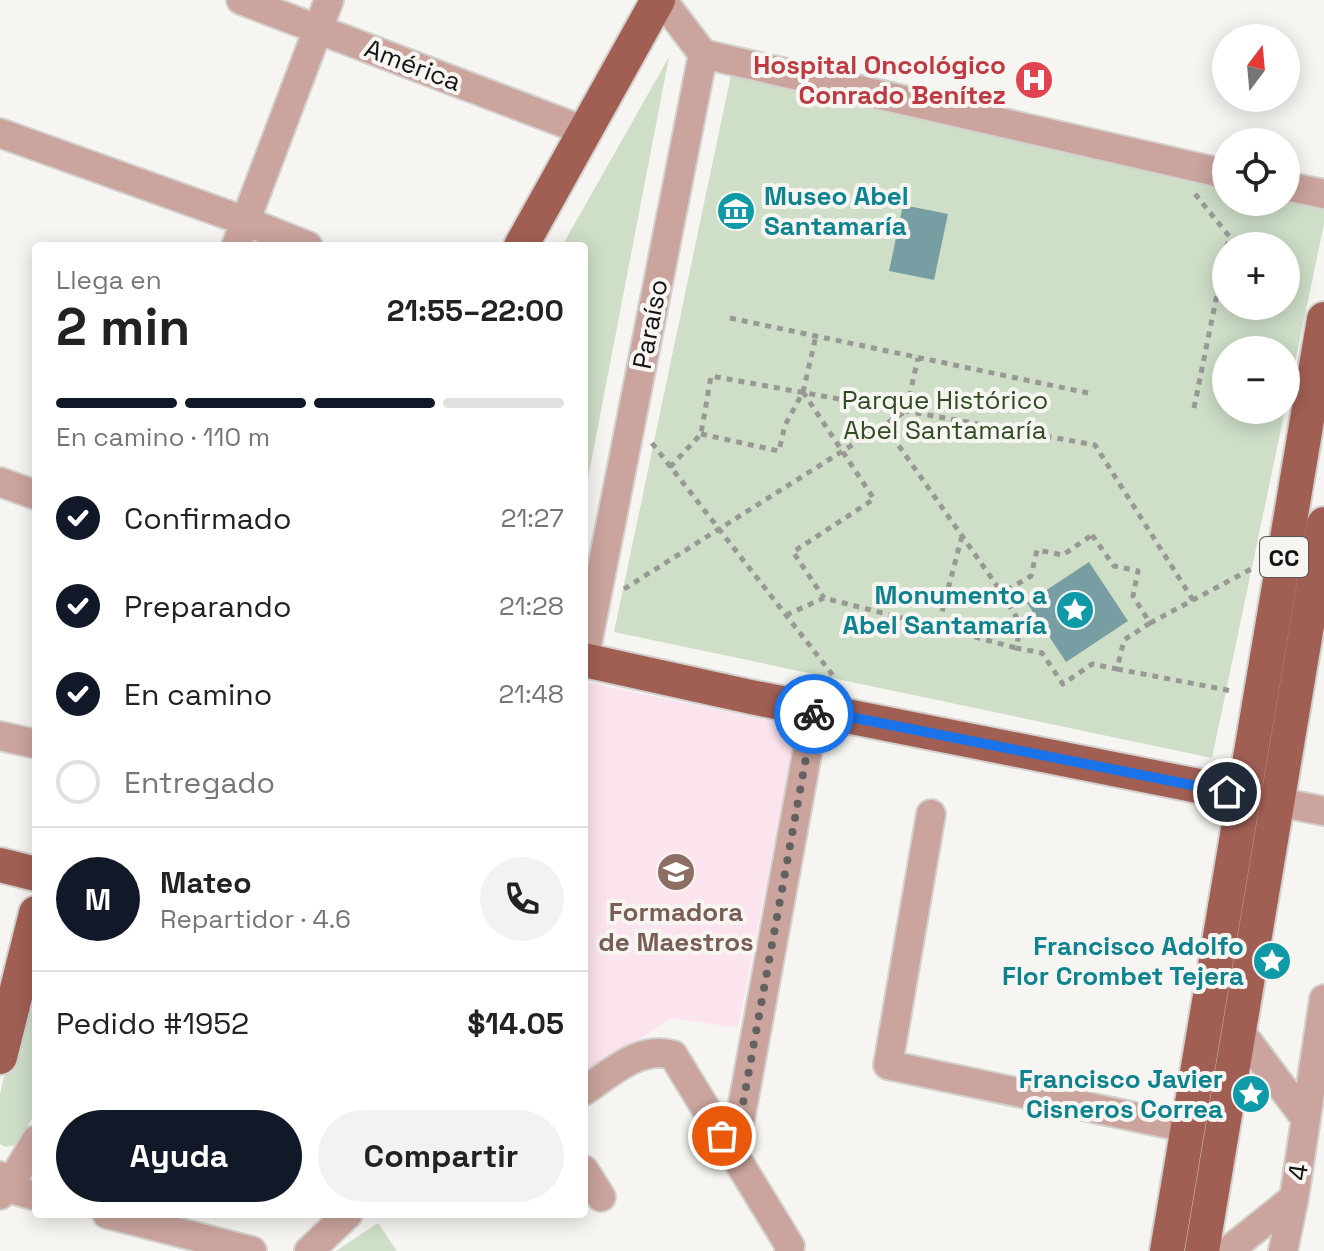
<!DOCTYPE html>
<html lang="es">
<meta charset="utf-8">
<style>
:root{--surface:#fff;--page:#f2f2f2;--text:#222;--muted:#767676;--line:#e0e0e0;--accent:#111827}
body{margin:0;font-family:"Space Grotesk",sans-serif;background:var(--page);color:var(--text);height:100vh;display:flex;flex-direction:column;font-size:30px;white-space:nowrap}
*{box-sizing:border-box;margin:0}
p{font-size:26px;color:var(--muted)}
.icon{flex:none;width:44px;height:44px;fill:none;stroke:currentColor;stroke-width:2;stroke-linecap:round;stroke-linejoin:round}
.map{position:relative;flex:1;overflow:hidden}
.drawer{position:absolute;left:32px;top:242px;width:556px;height:976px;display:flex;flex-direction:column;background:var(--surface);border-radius:8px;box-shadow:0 4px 20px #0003}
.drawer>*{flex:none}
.needle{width:52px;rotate:16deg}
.buttons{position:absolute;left:1212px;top:24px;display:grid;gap:16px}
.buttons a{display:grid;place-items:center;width:88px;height:88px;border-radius:50%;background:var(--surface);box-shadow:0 4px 20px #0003;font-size:40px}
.pin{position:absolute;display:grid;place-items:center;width:68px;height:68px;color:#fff;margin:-34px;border:4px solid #fff;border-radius:50%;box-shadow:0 2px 8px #0007}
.courier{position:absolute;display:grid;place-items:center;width:80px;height:80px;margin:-40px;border:6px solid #1a73e8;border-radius:50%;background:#fff;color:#222;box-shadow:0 2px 10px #0007}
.overview em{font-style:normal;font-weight:800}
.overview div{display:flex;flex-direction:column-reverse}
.overview{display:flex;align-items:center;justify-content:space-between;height:136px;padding:0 24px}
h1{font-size:52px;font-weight:800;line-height:60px}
.bar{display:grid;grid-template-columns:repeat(4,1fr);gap:12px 8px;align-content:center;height:96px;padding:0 24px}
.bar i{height:10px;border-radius:6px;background:var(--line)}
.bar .on{background:var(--accent)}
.bar p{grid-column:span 4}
.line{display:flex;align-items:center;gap:20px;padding:0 24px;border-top:2px solid var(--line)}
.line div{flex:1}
.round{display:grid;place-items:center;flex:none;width:84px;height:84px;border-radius:42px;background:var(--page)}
ol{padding:0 24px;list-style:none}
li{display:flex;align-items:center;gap:24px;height:88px}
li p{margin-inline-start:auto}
li .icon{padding:8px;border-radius:50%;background:var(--accent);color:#fff;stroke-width:4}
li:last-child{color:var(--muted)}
li i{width:44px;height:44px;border:4px solid var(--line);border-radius:50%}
.action{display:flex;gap:16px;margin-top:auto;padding:16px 24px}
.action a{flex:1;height:92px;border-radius:48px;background:var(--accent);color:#fff;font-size:32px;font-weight:800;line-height:92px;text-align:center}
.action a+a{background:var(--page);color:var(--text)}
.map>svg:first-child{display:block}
</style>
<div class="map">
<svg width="1324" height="1251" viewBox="0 0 1324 1251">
<rect width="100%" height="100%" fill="#f7f5f2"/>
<!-- education -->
<path fill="#fce4ee" d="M584 682 797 726 738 1028 671 1018 584 1077Z"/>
<!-- green -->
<path fill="#cedec7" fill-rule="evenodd" d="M669 57 584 499V246H562Z
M731 75 1226 179V202H1286V192L1324 200V224L1286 406V350H1226V410H1285L1212 758 614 632ZM1226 246H1286V306H1226Z
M20 1007 36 1012V1112L16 1145 6 1147 0 1144V1094Z
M378 1223 397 1251H336Z"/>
<!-- water -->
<path fill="#769ea3" d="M903 205 948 214 934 280 889 271Z
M1089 562 1128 621 1066 662 1027 603Z"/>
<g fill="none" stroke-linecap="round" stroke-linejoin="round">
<defs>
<path id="minor" d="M241 0 585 131
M703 54 1226 174
M0 133 245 221 308 246
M1286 186 1324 194
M236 246 329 0
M0 482 36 495
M584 660 703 54 662 0
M0 736 36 744
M1258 798 1324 811
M931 814 888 1065 1188 1128
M1239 1030 1306 1119
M584 1091C611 1073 640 1045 673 1055L790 1246 789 1251
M722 1136 740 1120 815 710
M584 1170 601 1197
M0 1176 8 1188 36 1196
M0 1195 8 1188 36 1140
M107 1214 252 1251
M309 1251 348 1214
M1228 1251 1294 1198
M1283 1251 1294 1198 1324 999"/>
<path id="major" d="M521 246 658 0
M584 660 751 697 1244 795
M0 865 36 874
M0 1057 36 913
M1167 1251 1324 319
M1202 1251 1324 524"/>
</defs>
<!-- minor casing -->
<use href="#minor" stroke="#d3d1ce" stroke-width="32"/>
<!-- major casing -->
<use href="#major" stroke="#d3d1ce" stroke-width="38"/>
<!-- path -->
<path stroke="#9a9896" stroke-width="5" stroke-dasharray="6 6" stroke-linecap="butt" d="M1195 194 1229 236 1227 246
M730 318 1088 393
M803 392 816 336
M1194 408 1226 250
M885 426 1002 593
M701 434 779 451 785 425 803 392 874 499 793 552 824 598
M652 443 835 678
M670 467 701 434 711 376 1095 445 1193 600
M1092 535 1114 566 1138 571 1133 596 1150 623 1124 640 1117 669 1092 664 1063 684 1042 653 1016 648 1021 625 1002 593 1031 576 1037 550 1063 555Z
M962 536 938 627 1016 648
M624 589 906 411 918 358
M786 615 824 598 938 627
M1150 623 1253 568
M1117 669 1232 691"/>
<!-- minor -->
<use href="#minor" stroke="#caa49d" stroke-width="28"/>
<!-- major -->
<use href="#major" stroke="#a15f54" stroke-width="34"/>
</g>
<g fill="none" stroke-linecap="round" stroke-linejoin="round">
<!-- done -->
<path stroke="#636260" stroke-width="8" stroke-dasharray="0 14.4" d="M722 1136 740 1120 814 714"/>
<!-- route -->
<path stroke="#1a73e8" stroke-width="10" d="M814 714 815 710 1227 792"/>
</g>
<!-- icons -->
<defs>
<symbol id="hospital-disc" viewBox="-11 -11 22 22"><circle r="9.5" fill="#e0444e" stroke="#f7f5f2"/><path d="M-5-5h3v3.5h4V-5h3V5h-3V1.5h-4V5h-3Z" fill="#fff"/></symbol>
<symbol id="museum-disc" viewBox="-11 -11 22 22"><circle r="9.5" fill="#0f9aa8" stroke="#f7f5f2"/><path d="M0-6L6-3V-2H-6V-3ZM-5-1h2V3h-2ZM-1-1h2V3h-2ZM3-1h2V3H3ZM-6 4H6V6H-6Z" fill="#fff"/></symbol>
<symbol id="sight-disc" viewBox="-11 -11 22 22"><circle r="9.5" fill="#0f9aa8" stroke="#f7f5f2"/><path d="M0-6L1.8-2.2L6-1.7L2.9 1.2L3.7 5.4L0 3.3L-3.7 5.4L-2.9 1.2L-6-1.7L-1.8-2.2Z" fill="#fff"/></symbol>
<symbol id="university-disc" viewBox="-11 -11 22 22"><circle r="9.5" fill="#8d6e63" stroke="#f7f5f2"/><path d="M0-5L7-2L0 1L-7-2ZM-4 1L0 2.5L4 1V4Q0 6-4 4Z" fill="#fff"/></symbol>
</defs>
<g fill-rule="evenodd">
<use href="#hospital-disc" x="1012" y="58" width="44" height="44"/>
<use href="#museum-disc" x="714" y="189" width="44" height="44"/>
<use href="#sight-disc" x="1053" y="588" width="44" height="44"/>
<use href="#university-disc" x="654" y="850" width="44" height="44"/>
<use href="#sight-disc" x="1250" y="939" width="44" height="44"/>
<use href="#sight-disc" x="1229" y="1072" width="44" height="44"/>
</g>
<g text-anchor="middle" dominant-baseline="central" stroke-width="8" stroke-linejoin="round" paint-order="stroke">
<!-- shield labels -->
<rect fill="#f7f5f2" stroke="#585755" stroke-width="2" x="1260" y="537" width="48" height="40" rx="6"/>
<g font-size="24" font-weight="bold" fill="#141312">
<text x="1284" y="557">CC</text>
</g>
<!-- street labels -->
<g font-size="26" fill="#141312" stroke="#f7f5f2">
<text transform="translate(413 65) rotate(21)">América</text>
<text transform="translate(650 324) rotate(-79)">Paraíso</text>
<text transform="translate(1298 1172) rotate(-81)">4</text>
</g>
<!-- health labels -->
<g font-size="26" font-weight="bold" fill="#be3a42" stroke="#f7f5f2" text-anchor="end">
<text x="1006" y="65">Hospital Oncológico<tspan x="1006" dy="30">Conrado Benítez</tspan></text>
</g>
<!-- culture labels -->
<g font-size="26" font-weight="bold" fill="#0d838f" stroke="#f7f5f2" text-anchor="end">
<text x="764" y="196" text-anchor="start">Museo Abel<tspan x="764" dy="30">Santamaría</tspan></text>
<text x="1047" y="595">Monumento a<tspan x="1047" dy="30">Abel Santamaría</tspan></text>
<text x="1244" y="946">Francisco Adolfo<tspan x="1244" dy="30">Flor Crombet Tejera</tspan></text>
<text x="1223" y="1079">Francisco Javier<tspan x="1223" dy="30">Cisneros Correa</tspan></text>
</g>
<!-- park labels -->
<g font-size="26" fill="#2f4b21" stroke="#f7f5f2">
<text x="945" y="400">Parque Histórico<tspan x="945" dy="30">Abel Santamaría</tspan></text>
</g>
<!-- education labels -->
<g font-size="26" font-weight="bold" fill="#785e54" stroke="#f7f5f2">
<text x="676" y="912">Formadora<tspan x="676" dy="30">de Maestros</tspan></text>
</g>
</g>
</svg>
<div class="buttons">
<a><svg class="needle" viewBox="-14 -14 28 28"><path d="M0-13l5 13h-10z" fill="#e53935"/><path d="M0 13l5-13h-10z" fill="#767676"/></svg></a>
<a><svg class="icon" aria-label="locate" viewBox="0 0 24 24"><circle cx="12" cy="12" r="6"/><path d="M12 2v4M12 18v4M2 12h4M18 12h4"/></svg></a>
<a>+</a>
<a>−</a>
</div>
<div class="pin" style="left:722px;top:1136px;background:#ea580c"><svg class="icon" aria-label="bag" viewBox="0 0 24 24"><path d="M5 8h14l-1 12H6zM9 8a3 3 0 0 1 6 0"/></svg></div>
<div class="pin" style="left:1227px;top:792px;background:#1f2937"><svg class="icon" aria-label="home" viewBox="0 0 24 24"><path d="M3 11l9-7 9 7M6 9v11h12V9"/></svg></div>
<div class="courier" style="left:814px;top:714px"><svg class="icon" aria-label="bike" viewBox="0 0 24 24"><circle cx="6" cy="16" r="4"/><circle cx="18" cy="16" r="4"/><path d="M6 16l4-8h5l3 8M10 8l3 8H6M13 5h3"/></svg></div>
<section class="drawer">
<div class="overview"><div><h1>2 min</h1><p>Llega en</p></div><em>21:55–22:00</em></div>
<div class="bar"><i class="on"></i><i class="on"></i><i class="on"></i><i></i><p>En camino · 110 m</p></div>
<ol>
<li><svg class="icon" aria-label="check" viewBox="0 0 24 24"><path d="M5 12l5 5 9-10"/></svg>Confirmado<p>21:27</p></li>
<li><svg class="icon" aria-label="check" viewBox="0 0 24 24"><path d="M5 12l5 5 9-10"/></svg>Preparando<p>21:28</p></li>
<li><svg class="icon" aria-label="check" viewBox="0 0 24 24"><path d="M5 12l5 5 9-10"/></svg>En camino<p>21:48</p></li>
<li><i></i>Entregado</li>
</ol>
<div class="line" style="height:144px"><b class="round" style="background:var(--accent);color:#fff">M</b><div><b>Mateo</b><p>Repartidor · 4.6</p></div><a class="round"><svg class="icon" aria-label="phone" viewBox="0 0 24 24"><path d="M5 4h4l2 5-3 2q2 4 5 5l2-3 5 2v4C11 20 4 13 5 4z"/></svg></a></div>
<div class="line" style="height:104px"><div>Pedido #1952</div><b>$14.05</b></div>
<div class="action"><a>Ayuda</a><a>Compartir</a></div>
</section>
</div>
